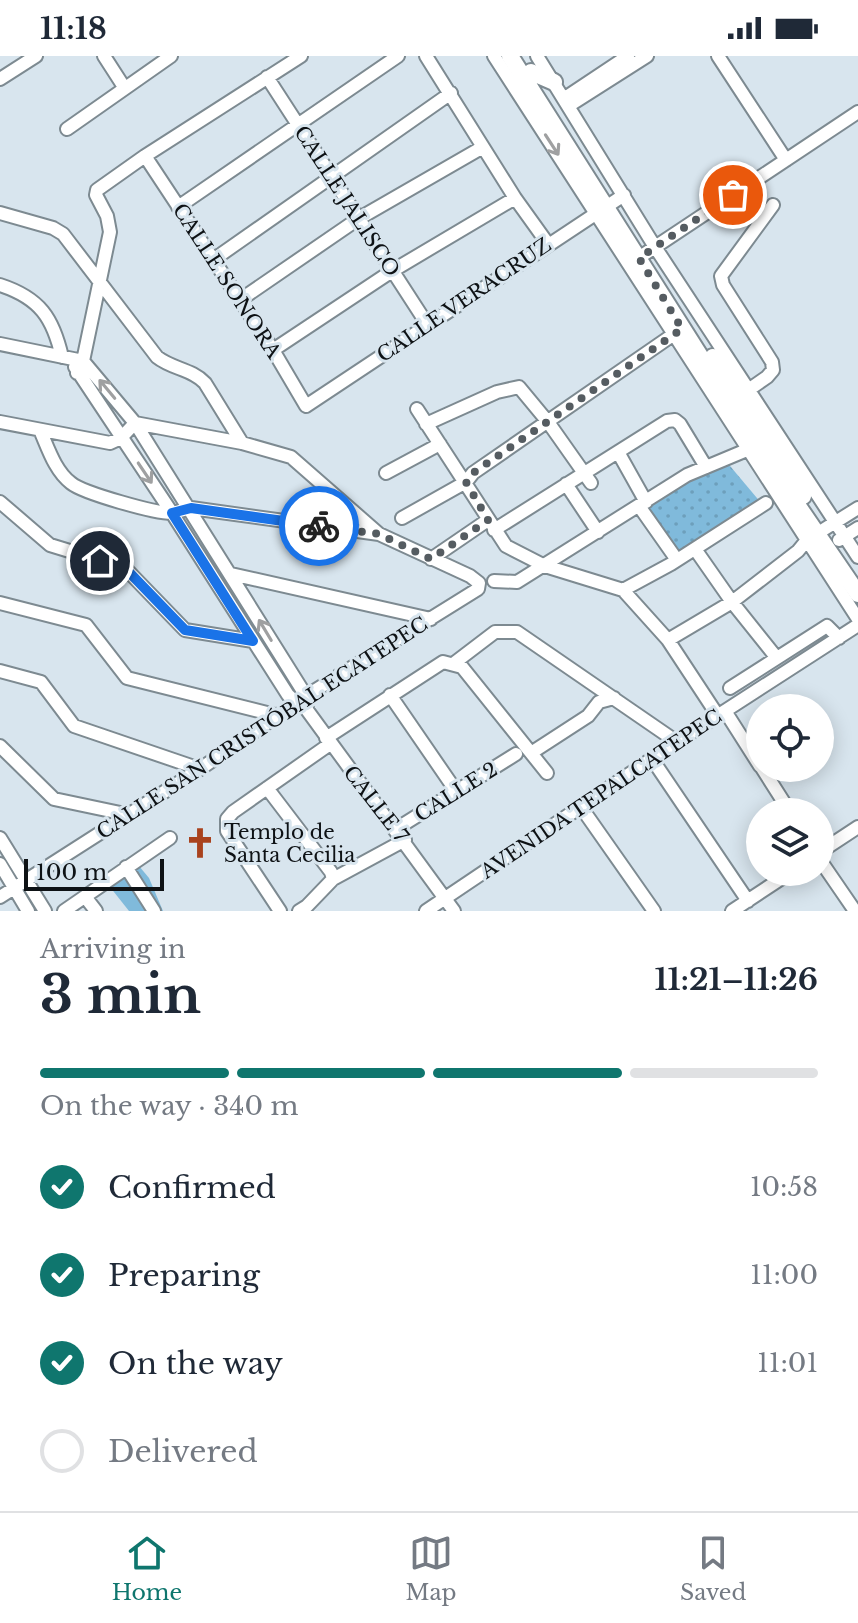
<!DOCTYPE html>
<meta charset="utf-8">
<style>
:root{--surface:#fff;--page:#f2f2f3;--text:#1f2937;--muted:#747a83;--line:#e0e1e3;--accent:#0f766e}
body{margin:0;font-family:"Libre Baskerville",serif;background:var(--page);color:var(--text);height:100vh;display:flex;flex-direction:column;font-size:30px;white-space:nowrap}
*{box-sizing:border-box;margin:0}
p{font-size:26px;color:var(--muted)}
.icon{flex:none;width:44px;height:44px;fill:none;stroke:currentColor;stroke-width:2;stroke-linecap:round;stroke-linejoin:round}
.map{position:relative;height:855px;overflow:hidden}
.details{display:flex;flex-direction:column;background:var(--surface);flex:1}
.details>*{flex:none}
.tools{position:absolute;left:746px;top:638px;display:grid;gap:16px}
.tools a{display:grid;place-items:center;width:88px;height:88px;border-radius:50%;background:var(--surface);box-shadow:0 4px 20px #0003;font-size:40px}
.scale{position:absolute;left:24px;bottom:20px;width:140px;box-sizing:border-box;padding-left:8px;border:4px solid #0e1215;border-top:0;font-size:22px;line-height:28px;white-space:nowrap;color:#0e1215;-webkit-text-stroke:6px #d8e5ee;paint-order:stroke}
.pin{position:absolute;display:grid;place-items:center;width:68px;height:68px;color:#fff;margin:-34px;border:4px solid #fff;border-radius:50%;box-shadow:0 2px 8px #0007}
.courier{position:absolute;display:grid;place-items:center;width:80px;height:80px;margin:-40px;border:6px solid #1a73e8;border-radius:50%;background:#fff;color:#222;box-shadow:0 2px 10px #0007}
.overview em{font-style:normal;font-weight:700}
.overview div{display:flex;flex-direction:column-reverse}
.overview{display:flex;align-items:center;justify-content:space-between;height:136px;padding:0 40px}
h1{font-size:52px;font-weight:700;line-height:60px}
.bar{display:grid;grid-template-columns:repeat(4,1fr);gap:12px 8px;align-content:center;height:96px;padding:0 40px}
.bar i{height:10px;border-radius:6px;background:var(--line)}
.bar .current{background:var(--accent)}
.bar p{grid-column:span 4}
ol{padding:0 40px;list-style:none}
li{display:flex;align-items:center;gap:24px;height:88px}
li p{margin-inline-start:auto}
li .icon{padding:8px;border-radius:50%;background:var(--accent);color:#fff;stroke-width:4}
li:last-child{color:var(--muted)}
li i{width:44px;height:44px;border:4px solid var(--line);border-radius:50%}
.status{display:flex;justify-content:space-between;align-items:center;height:56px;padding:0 40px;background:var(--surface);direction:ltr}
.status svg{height:22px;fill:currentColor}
.dock{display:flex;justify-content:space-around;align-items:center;height:112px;border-top:2px solid var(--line);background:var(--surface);font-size:22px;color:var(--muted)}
.dock a{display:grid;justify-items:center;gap:4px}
.dock .current{color:var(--accent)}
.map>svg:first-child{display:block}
</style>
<div class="status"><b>11:18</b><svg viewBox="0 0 49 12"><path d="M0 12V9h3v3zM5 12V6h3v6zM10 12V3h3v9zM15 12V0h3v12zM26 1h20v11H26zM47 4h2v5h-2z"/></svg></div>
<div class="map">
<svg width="858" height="855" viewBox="0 0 858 855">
<defs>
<pattern id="park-dots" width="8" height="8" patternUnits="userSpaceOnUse" patternTransform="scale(2)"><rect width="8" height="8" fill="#80badb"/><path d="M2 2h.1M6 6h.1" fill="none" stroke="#6d9fbb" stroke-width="1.8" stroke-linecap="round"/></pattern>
</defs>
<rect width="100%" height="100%" fill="#d8e5ee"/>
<!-- green -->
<path fill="#80badb" d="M139 810 149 822 163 855H129L110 831Z"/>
<!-- park -->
<path fill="url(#park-dots)" d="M725 404 762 448 677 503 641 450Z"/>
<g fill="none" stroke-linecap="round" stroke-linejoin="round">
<defs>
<path id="minor" d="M104 0 124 31
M426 0 515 142 548 188
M494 0 858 563
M537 0 655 191 858 501
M718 0 786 104
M267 21 427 268
M0 23 36 0
M565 42 628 0
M570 49 647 0
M67 73 171 0
M145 100 273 294 306 350 624 139
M178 151 398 0
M0 157 53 172 63 178 157 301C172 313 192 313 205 327L242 387
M213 204 451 37
M631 207 858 56
M0 229C40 242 53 262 62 301
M240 244 358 163 483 91
M0 288 83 305 135 367 306 640 307 654 454 855
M273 294 392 215 515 142
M75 311 172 457 288 639 301 651
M77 317 83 305 110 176 107 160 96 139 97 134 145 100 301 0
M744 337 767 321 773 314 772 306 723 229 721 220 773 149
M417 353 506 490 545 510 623 534 668 584 718 660
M0 366 110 387 121 382 135 367 242 387 291 401 379 478
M426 368 497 336 519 331 548 366 591 427
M618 396 646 446
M386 417 440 388
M566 428 598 476
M0 446 50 489 125 512 185 574 253 585
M639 450 677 504
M402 462 466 426 473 417 677 276
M494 474 667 365 675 364 680 368 706 411
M839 484 858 472
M695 493 732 546 776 601
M431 503 488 464
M231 518 431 563
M494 525 517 526 687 419 754 391
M623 534 671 508 766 447
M0 547 86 569 127 622 279 660
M668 584 732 546 798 495 807 484 858 452
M453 608 495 576H517L677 686
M0 615 41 626 74 670 200 713
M730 632 827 570 839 582
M390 639 456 735
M725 655 760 710
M326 682 443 606 462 611 547 717
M0 690 54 743 130 759
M531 697 588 660 599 646 614 642
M652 703 748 845
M762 712 790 756
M267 732 331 816 333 823
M581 751 654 855
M396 773 516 698
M0 782 45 855
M820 796 858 771
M820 804 855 855
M0 808 28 855
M126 811 154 855
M0 841 200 713 306 640 478 533 479 527 470 520 379 478 191 452C185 453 178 456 173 457 157 458 83 437 71 427 55 415 48 392 40 374
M86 842 96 855
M64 855 170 782
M280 855 227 775V763L233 756 330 688
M299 855 307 850 333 823 405 784
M426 855 677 686 858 569
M732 855 791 816"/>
<path id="major" d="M510 0 757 390 858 538
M531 16 554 26
M713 301 803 440"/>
</defs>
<!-- minor casing -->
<use href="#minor" stroke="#7d8a91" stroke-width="16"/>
<!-- major casing -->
<use href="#major" stroke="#7d8a91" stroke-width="20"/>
<!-- minor -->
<use href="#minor" stroke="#fff" stroke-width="12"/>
<!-- major -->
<use href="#major" stroke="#fff" stroke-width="16"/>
</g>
<!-- one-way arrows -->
<defs><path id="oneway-shaft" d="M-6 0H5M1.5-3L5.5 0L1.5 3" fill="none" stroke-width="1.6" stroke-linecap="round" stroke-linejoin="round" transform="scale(2)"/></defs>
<g stroke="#9fa0a1">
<use href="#oneway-shaft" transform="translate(552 89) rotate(57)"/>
<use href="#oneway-shaft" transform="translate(107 333) rotate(-130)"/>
<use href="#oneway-shaft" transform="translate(145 417) rotate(56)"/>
<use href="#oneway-shaft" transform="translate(265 574) rotate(-121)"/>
</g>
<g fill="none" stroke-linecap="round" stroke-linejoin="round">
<!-- done -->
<path stroke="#555c61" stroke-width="8" stroke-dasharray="0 14.4" d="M319 470 379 478 431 503 488 464 466 426 473 417 682 273 639 202 733 139"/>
<!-- route -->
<path stroke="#1a73e8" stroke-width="10" d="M100 505 125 512 185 574 253 585 172 457 191 452 319 470"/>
</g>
<!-- icons -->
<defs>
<symbol id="church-bare" viewBox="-9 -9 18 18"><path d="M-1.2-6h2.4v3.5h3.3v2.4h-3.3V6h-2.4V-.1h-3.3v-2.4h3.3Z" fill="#a9421d" stroke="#d8e5ee" stroke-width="2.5" paint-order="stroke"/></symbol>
</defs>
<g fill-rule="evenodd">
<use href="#church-bare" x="178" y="765" width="44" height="44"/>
</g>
<g text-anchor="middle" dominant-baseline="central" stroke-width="6" stroke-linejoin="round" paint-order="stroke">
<!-- street labels -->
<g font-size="20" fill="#0e1215" stroke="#d8e5ee">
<text transform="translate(347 145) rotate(57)">CALLE JALISCO</text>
<text transform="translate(227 225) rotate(57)">CALLE SONORA</text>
<text transform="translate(464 244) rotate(-34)">CALLE VERACRUZ</text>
<text transform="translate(262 672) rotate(-33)">CALLE SAN CRISTÓBAL ECATEPEC</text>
<text transform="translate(456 736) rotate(-32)">CALLE 2</text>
<text transform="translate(601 738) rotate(-34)">AVENIDA TEPALCATEPEC</text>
<text transform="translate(376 748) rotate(52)">CALLE 7</text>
</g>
<!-- poi labels -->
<g font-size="20" fill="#0e1215" stroke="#d8e5ee" text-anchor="start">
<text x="224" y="776">Templo de<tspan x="224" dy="23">Santa Cecilia</tspan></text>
</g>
</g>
</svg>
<div class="tools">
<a><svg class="icon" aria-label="locate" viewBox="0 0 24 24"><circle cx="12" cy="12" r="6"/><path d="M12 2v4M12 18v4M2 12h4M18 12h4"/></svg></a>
<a><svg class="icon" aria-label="layers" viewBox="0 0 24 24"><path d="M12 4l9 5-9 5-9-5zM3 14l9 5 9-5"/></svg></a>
</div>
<div class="scale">100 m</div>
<div class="pin" style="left:733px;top:139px;background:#ea580c"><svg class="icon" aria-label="bag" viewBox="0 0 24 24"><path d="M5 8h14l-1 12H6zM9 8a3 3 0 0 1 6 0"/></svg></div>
<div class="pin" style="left:100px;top:505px;background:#1f2937"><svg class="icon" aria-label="home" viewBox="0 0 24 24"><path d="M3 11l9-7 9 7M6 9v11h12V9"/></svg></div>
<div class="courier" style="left:319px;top:470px"><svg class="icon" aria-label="bike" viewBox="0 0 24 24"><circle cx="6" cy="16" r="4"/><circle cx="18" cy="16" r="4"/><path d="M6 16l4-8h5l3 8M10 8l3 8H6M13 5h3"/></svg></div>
</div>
<section class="details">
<div class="overview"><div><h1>3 min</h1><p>Arriving in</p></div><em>11:21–11:26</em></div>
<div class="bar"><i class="current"></i><i class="current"></i><i class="current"></i><i></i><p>On the way · 340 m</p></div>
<ol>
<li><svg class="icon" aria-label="check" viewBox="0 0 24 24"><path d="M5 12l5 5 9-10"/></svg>Confirmed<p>10:58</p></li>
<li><svg class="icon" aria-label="check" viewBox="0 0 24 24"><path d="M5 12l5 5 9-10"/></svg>Preparing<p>11:00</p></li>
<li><svg class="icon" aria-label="check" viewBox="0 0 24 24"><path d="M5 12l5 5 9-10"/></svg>On the way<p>11:01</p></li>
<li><i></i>Delivered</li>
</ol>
</section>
<nav class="dock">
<a class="current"><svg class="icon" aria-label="home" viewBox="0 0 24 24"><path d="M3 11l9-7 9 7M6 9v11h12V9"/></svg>Home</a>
<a><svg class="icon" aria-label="map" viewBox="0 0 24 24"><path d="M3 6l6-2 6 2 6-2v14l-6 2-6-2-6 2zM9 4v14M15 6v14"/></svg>Map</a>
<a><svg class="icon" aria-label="saved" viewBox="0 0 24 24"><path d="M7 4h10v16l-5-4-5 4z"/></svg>Saved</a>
</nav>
